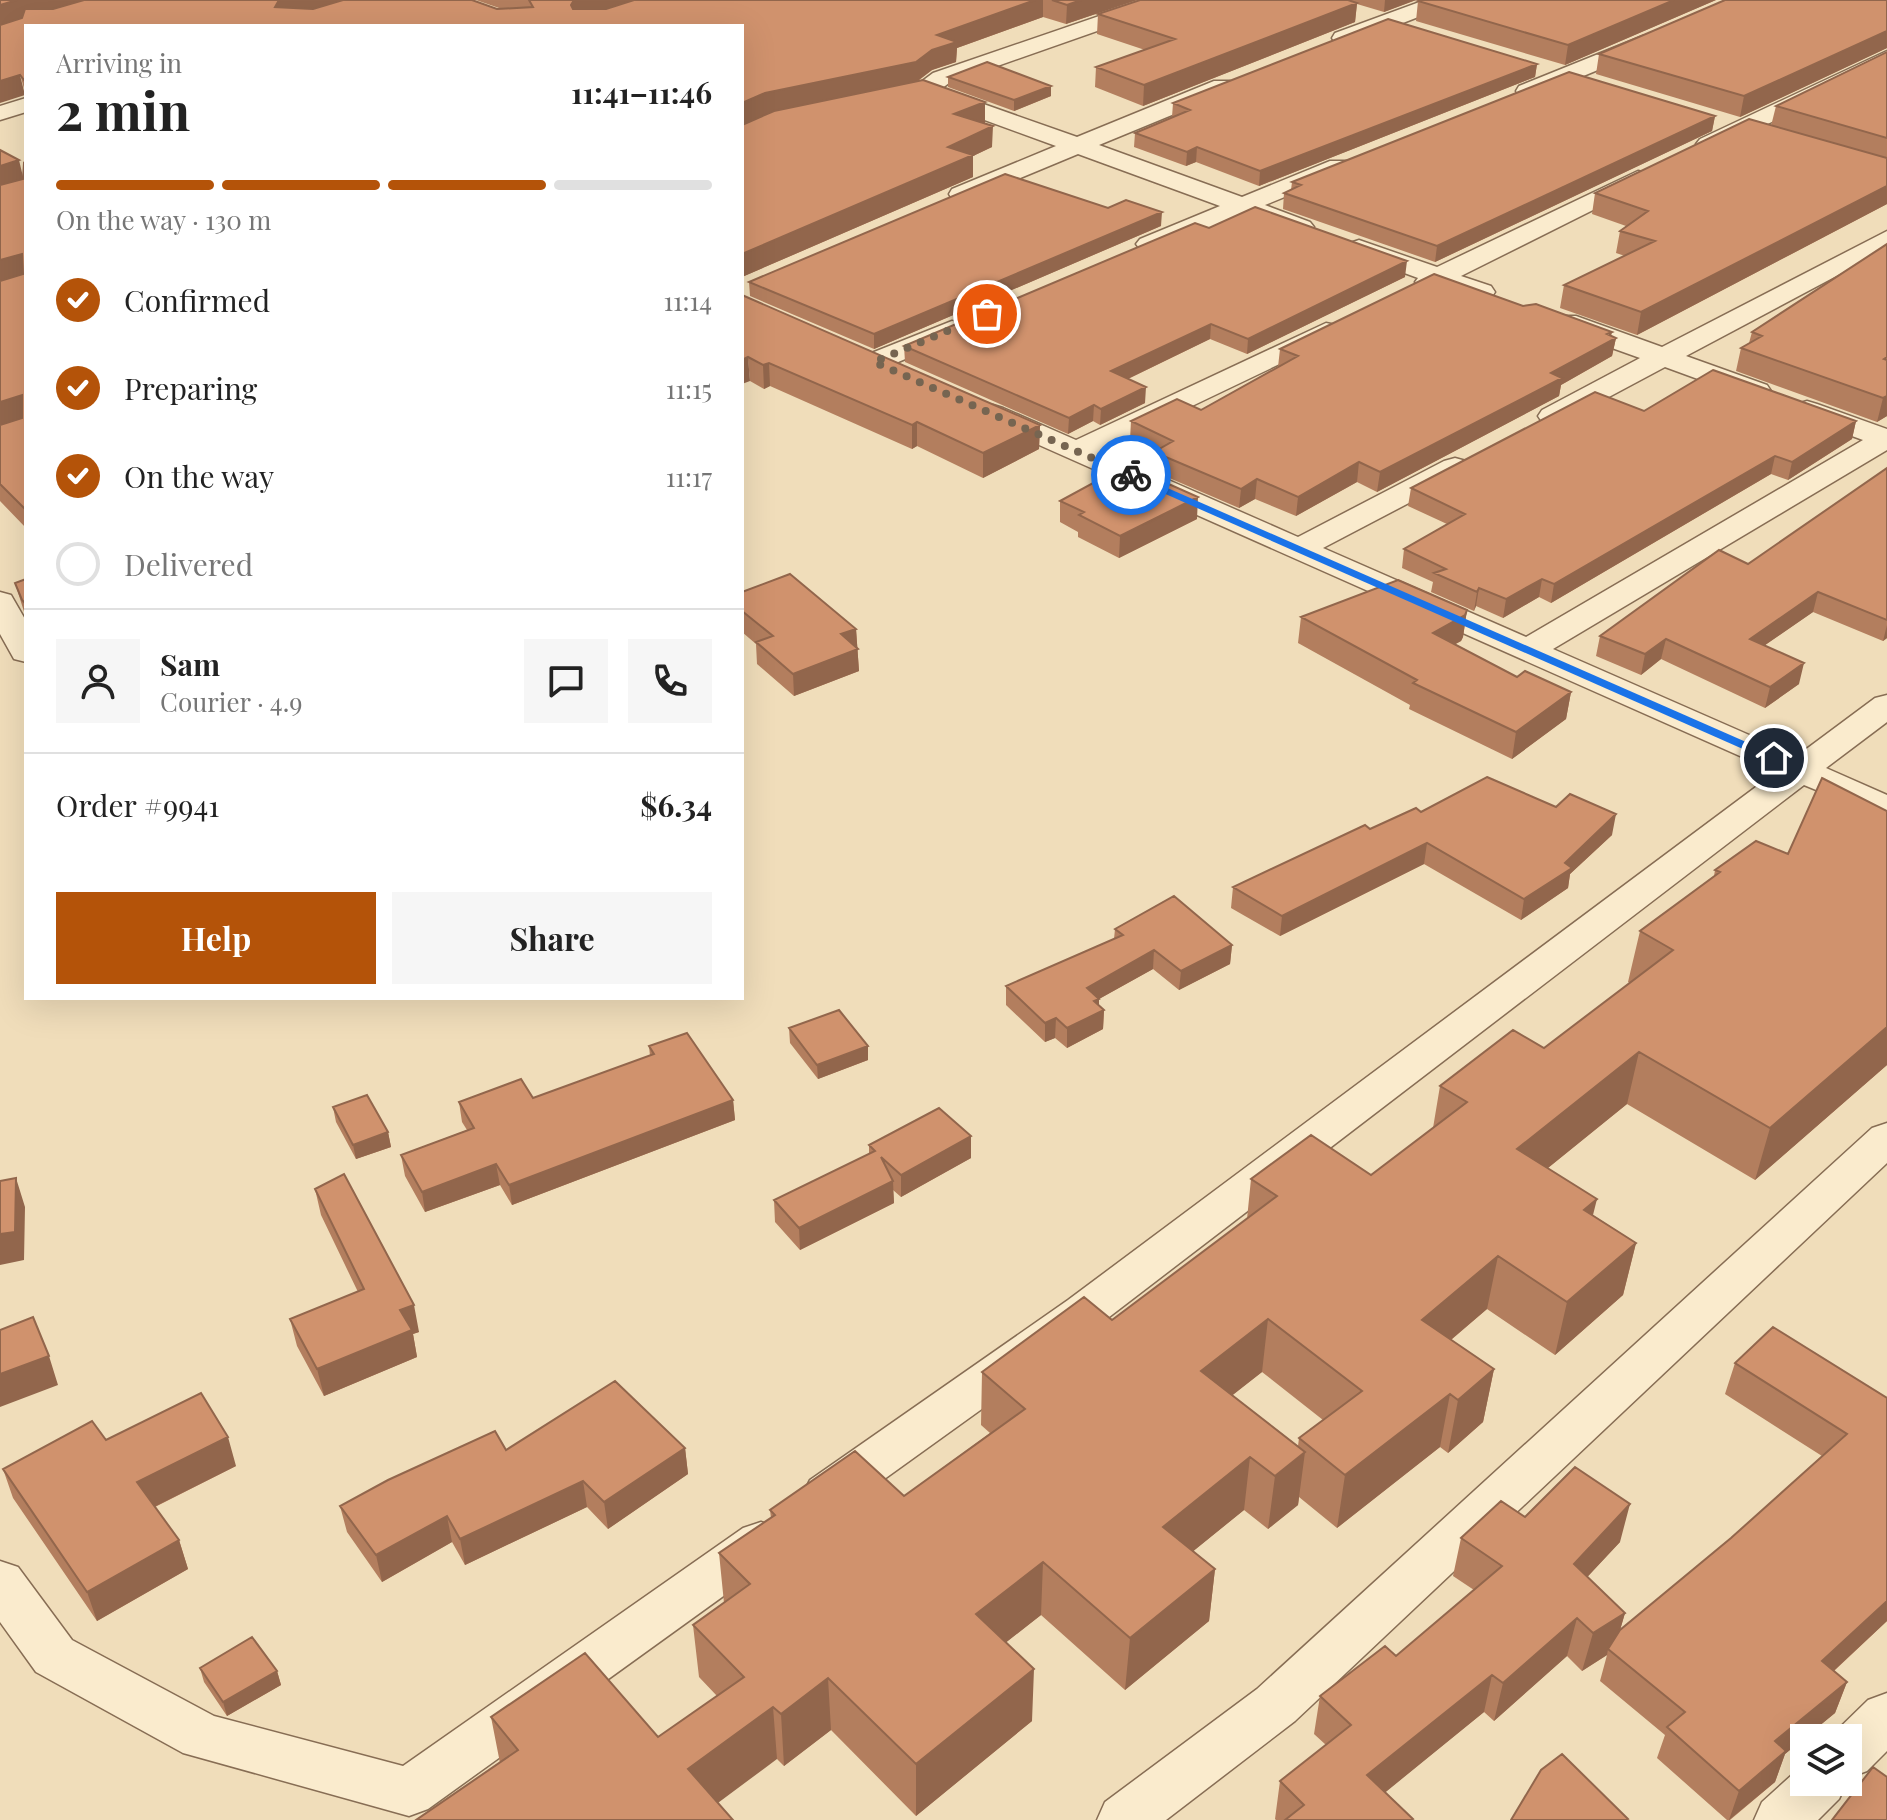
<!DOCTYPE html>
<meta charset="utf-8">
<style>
:root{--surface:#fff;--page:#f6f6f6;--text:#222;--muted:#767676;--line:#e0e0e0;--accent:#b45309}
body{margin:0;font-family:"Playfair Display",serif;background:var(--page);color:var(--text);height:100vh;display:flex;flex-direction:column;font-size:30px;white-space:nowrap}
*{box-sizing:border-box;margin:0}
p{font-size:26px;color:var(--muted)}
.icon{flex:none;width:44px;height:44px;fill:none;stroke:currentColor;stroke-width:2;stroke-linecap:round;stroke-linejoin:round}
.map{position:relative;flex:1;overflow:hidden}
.drawer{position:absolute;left:24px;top:24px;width:720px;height:976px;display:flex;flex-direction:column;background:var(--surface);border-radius:0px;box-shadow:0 8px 32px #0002}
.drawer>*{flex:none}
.buttons{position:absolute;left:1790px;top:1724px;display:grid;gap:16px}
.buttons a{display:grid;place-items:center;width:72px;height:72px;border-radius:0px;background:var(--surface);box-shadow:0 8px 32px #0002;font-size:40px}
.pin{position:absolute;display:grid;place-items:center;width:68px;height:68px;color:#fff;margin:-34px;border:4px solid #fff;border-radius:50%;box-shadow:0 2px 8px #0007}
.courier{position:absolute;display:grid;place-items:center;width:80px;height:80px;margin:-40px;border:6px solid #1a73e8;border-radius:50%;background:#fff;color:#222;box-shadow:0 2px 10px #0007}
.headline em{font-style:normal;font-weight:700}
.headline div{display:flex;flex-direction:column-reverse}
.headline{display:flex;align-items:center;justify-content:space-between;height:136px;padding:0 32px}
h1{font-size:52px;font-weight:700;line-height:60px}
.bar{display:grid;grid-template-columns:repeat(4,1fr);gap:12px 8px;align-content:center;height:96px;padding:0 32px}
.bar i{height:10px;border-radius:6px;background:var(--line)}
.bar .current{background:var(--accent)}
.bar p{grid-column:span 4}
.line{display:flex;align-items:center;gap:20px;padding:0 32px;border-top:2px solid var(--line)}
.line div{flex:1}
.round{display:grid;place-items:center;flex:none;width:84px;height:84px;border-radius:0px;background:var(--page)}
ol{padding:0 32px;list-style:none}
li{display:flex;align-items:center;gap:24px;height:88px}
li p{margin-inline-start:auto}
li .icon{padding:8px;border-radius:50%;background:var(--accent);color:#fff;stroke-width:4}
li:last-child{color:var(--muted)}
li i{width:44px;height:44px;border:4px solid var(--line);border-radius:50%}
.cta{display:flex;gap:16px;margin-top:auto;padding:16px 32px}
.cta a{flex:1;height:92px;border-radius:0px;background:var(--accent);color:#fff;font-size:32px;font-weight:700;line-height:92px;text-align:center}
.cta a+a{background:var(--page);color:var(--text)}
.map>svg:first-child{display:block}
</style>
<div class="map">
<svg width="1887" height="1820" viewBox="0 0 1887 1820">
<rect width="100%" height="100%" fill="#f0ddba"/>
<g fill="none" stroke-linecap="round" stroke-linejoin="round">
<defs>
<path id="minor" d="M1146 0H1178L1174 4 949 83 941 89 1077 137 1214 81H1230L1233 86 1230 91 1099 145 1242 197 1330 161H1348L1351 166 1348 171 1265 205 1310 222 1314 227 1310 232H1292L1243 214 1158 249H1140L1136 244 1140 239 1220 206 1078 154 970 199H952L949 194 952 189 1056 146 930 100 927 96 911 100 903 98 900 93 903 88 917 85 933 73Z
M1425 0H1456L1452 4 1351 43H1335L1332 38 1335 33Z
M1643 36 1651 38 1654 43 1651 48 1535 96H1519L1516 91 1519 86Z
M1887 51V66L1716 149H1700L1696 144 1700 139Z
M26 98V112L0 120V106Z
M1638 171 1647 173 1650 178 1647 183 1461 276 1491 286 1495 292 1491 298C1474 302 1461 292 1445 288 1436 286 1428 290 1419 288L1415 282 1418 278 1350 253 1346 248 1350 243 1359 240 1437 267Z
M1887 231V249L1686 356 1767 385 1771 391 1767 397 1757 400 1747 397 1665 367 1562 422 1552 425 1542 422 1538 416 1542 410 1640 358 1556 328 1552 322 1556 316H1576L1662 347Z
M952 321 962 323 966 329 962 335 884 368 874 370 864 368 860 362 864 356Z
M1326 323 1336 325 1340 331 1336 337 1100 450 1298 537 1444 461 1455 458 1466 461 1470 467 1466 473 1323 548 1526 637 1863 440 1797 416 1793 410 1797 404 1807 401 1817 404 1887 429V450L1553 649 1797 756 1875 698 1887 695V722L1826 768 1887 795V819L1804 785 1100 1324 844 1508 827 1514 810 1508 803 1494 810 1480 1068 1300 1776 772 983 420 979 414 983 408 993 405 1003 408 1076 440Z
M0 592 11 595 26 621V662L14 659 0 634Z
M1887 1123V1163L1295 1721 1166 1820H1097L1105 1802 1257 1689 1872 1128Z
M761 1522 779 1528 786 1542 779 1556 428 1809 409 1816 183 1753 36 1672 0 1622V1561L18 1567 72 1640 214 1716 403 1766 743 1528Z
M1887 1693V1751L1867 1771 1848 1778V1738H1829L1868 1700Z
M1804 1764V1782H1847L1839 1799 1818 1820H1754L1762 1802Z"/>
</defs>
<!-- minor casing -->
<use href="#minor" stroke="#876d54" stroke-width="3"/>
<!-- minor -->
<use href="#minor" fill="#faebcd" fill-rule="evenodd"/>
</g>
<!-- wall -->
<path fill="#b37e5e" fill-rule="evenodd" d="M0 0 497 9H502L476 0H1137L1066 24 1043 17 957 48 956 62 932 70 918 81 985 123H983L992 147 973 156V177L742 277V125L26 26V96Z
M1140 0H1416L1384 12 1357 4 1355 22 1143 106 1095 87 1096 67 1145 50 1097 34 1098 14Z
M1716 0 1565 65 1416 21 1418 1Z
M1887 0V48L1740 117 1596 74 1599 54Z
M1887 52V204L1637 335 1560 308 1564 285 1625 256 1616 253 1620 231 1626 226 1592 214 1595 193 1771 126 1776 106Z
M1537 64 1535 77 1259 186 1196 162 1186 166 1134 147 1135 133 1172 117 1173 103Z
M948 77 1051 96 1014 111 948 87Z
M1715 116 1712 131 1435 262 1283 209 1284 193 1291 190 1292 182Z
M0 150 23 178 26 164V528L0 501Z
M1161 226 874 349 750 296 749 282Z
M1209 228 1405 277 1247 354 1210 339 1128 379 1145 403 1100 425 1093 421 1068 434 905 362 904 346Z
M1887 244V416L1877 422 1736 371 1741 348 1749 343 1752 332Z
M742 295 1040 425 1039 449 983 478 917 446 912 449 770 386 764 389 750 381Z
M1611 336 1616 338 1612 356 1561 385 1559 396 1377 492 1357 482 1296 516 1255 499 1239 508 1153 471 1154 452 1130 440 1131 421 1201 410 1278 367 1280 349Z
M1644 411 1856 421 1852 439 1788 480 1771 474 1551 603 1539 597 1503 618 1476 606 1474 611 1431 592 1433 582 1402 568 1404 549 1447 524 1408 506 1411 488Z
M1887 468V638L1883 641 1813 612 1765 645 1799 684 1765 708 1661 659 1641 675 1596 656 1600 636 1748 564Z
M1060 501 1197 519 1119 558 1078 537V532L1060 522Z
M26 579V618L15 583Z
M742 592 856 629 859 671 794 696 757 664 756 644 742 632Z
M1467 610 1463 637 1461 641 1455 644 1517 677 1571 692 1566 719 1512 759 1409 709 1410 705 1298 643 1301 617Z
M1887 811V1065L1755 1180 1627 1104 1548 1168 1593 1215 1636 1243 1623 1295 1555 1355 1487 1309 1451 1340 1494 1369 1483 1422 1448 1453 1440 1447 1337 1528 1299 1497 1298 1505 1268 1529 1244 1510 1193 1551 1215 1569 1209 1621 1125 1690 1041 1615 1006 1642 1032 1721 916 1816 831 1730 784 1766 777 1759 500 1763 491 1717 658 1737 717 1696 699 1677 693 1625 724 1603 719 1553 771 1518 770 1510 904 1496 990 1433 981 1425 982 1372 1112 1320 1247 1219 1251 1179 1371 1175 1433 1128 1440 1086 1544 1048 1630 983 1628 982 1640 931 1714 876 1715 870 1788 854ZM1262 1372 1323 1420 1299 1438 1298 1446 1232 1395Z
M1421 812 1612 835 1570 874 1568 888 1521 920 1424 864 1280 936 1231 908 1233 887 1370 829Z
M1115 929 1232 945 1230 964 1179 990 1153 969 1099 999V1006L1104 1010 1103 1029 1067 1048 1055 1038 1045 1042 1006 1005V986L1114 939Z
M789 1028 868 1046V1060L818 1079 790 1043Z
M649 1046 733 1100 735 1120 512 1205 500 1185 425 1212 405 1176 401 1155 467 1130 462 1122 459 1102 533 1098 650 1056Z
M333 1107 388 1132 391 1147 356 1159 336 1122Z
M869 1145 971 1158 901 1197 893 1190 894 1203 800 1250 775 1222 774 1200 869 1154Z
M315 1189 419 1332 413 1334 417 1357 324 1396 297 1346 290 1319 358 1292 321 1215Z
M1735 1363 1887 1398V1621L1834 1671 1847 1682 1835 1713 1785 1754 1775 1782 1730 1820H1727L1657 1758 1665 1735 1600 1681 1607 1655 1582 1671 1567 1656 1494 1721 1484 1712 1385 1792 1413 1820H1276L1275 1819 1280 1781 1326 1745 1314 1734 1320 1696 1396 1656 1474 1590 1453 1576 1461 1538 1525 1517 1620 1542 1587 1577 1625 1613 1620 1630 1731 1538 1822 1456 1725 1394Z
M106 1440 236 1466 155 1507 179 1540 188 1569 97 1621 13 1498 3 1469Z
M685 1448 688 1474 608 1529 587 1507 465 1565 452 1542 382 1582 347 1532 340 1506 506 1450Z
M200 1668 277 1671 281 1685 227 1716 204 1682Z"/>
<!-- shaded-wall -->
<path fill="#92664c" d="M17 0H88L0 26V5Z
M279 0H345L283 18 275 7Z
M574 0H633L577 18 571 5Z
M1035 0H1043V17L957 48 956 62 932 70 916 82 742 124V103L765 93Z
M1081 0H1137L1066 24 1067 5Z
M1385 0H1416L1384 12Z
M1674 0H1716L1565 65 1568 45Z
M1357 3 1355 22 1143 106 1144 85Z
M1887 31V48L1740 117 1744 96Z
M1537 64 1535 77 1259 186 1260 171Z
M20 75 25 95 0 103V81Z
M1051 86V96L1014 111V100Z
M985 102V123L954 135V114Z
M1715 116 1712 131 1435 262 1437 246Z
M993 126 992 147 973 156V177L742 277V254L948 147Z
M1197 147 1196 162 1186 166 1187 152Z
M19 160 24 181 0 188V166Z
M1887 186V204L1637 335 1641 312Z
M1162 212 1161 226 874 349V334Z
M22 254 26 277 0 284V260Z
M1407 261 1405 277 1247 354 1248 339Z
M1211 324 1210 339 1111 387V371Z
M1612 332 1610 341 1616 338 1612 356 1561 385 1559 396 1377 492 1380 472 1551 373Z
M748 357 750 381 742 384V360Z
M769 363 770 386 764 389 763 365Z
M1146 387 1145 403 1100 425 1101 409Z
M22 395 26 419 0 427V402Z
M1887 396V416L1877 422 1883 398Z
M1094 405 1093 421 1068 434 1069 418Z
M1856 421 1852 439 1788 480 1792 462Z
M917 422V446L912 449V425Z
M1040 425 1039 449 983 478V453Z
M1775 456 1771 474 1551 603 1554 584Z
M1359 462 1357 482 1296 516 1298 497Z
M1257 479 1255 499 1239 508 1241 489Z
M1198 497 1197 519 1119 558 1120 536Z
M1542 579 1539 597 1503 618 1506 599Z
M1479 588 1476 606 1474 611 1477 592Z
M1818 592 1813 612 1745 659 1750 639Z
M1467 610 1463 637 1461 641 1429 659 1433 633Z
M1887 625V638L1883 641Z
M856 629 859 671 794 696 793 674 841 634Z
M1666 639 1661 659 1641 675 1645 654Z
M1804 663 1799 684 1765 708 1770 687Z
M1571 692 1566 719 1512 759 1516 732Z
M1616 814 1612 835 1570 874 1568 888 1521 920 1524 899Z
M1427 843 1424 864 1280 936 1282 916Z
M1232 945 1230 964 1179 990 1181 971Z
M1154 950 1153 969 1099 999V1013L1104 1010 1103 1029 1067 1048V1028L1087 988Z
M1056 1018 1055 1038 1045 1042V1023Z
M1887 1027V1065L1755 1180 1770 1128Z
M868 1046V1060L818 1079 817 1065Z
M1639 1052 1627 1104 1507 1201 1517 1149Z
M733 1100 735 1120 512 1205 509 1185Z
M388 1132 391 1147 356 1159 353 1145Z
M971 1136V1158L901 1197V1175Z
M496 1164 500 1185 425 1212 422 1192Z
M16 1178 25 1207 24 1260 0 1265V1234Z
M893 1181 894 1203 800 1250 799 1228Z
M1597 1199 1584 1251V1210Z
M1636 1243 1623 1295 1555 1355 1567 1302Z
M1498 1256 1487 1309 1413 1372 1422 1320Z
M414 1305 419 1332 413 1334 417 1357 324 1396 317 1369 400 1310Z
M1268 1319 1262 1372 1196 1424 1201 1371Z
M49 1356 58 1385 0 1407V1374Z
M1494 1369 1483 1422 1448 1453 1458 1400Z
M1450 1394 1440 1447 1337 1528 1345 1475Z
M228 1437 236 1466 146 1511 137 1482Z
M685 1448 688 1474 608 1529 604 1502Z
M1305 1452 1298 1505 1268 1529 1275 1476Z
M1250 1457 1244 1510 1159 1579 1163 1527Z
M583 1481 587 1507 465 1565 460 1539Z
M1630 1504 1620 1542 1564 1602 1574 1564Z
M447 1516 452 1542 382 1582 376 1555Z
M179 1540 188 1569 97 1621 87 1592Z
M1043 1562 1041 1615 975 1667 976 1614Z
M1215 1569 1209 1621 1125 1690 1130 1638Z
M1887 1601V1621L1811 1692 1822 1661Z
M1625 1613 1614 1651 1608 1649 1607 1655 1582 1671 1593 1633Z
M1577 1618 1567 1656 1494 1721 1503 1683Z
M1034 1669 1032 1721 916 1816V1764Z
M277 1671 281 1685 227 1716 223 1702Z
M1492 1675 1484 1712 1360 1813 1367 1775Z
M828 1678 831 1730 784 1766 781 1714Z
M1847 1682 1835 1713 1785 1754 1775 1782 1729 1820 1739 1791 1775 1741Z
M773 1707 777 1759 695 1820 688 1769Z"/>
<!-- building -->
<path fill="#d0926d" stroke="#92664c" stroke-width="2" d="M0 0H17L0 5Z
M84 0H279L275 7 313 9 343 0H472L497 9 533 7 529 0H574L571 5 573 9H606L634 0H1035L937 35 957 42 932 50 916 62 765 93 742 103V26H26V79L24 80 20 75 0 81V25L22 18 25 9H53Z
M1052 0H1081L1067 5Z
M1140 0H1348L1357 3 1144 85 1096 67 1175 39 1098 14Z
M1421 0H1674L1568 45 1418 1Z
M1725 0H1887V31L1744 96 1599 54Z
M1388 19 1537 64 1260 171 1197 147 1187 152 1135 133 1190 110 1173 103Z
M1887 52V138L1776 106Z
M987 62 1051 86 1014 100 948 77Z
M1569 72 1715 116 1437 246 1284 193 1301 185 1292 182Z
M923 80 985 102 954 114 993 126 948 147 973 155 742 254V125L774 111Z
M1749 119 1887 158V186L1641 312 1564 285 1655 241 1620 231 1648 211 1595 193Z
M0 150 19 160 0 166Z
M24 163 26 164V510L0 484V425L22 418V395L0 402V281L23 274 22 254 0 260V185L23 179Z
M1005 174 1108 208 1126 200 1162 212 874 334 749 282Z
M1255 207 1407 261 1248 339 1211 324 1111 371 1146 387 1101 409 1094 405 1069 418 904 346 1195 223 1209 228Z
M1887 244V357L1884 359 1887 360V396L1883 398 1741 348 1762 336 1752 332Z
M1434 274 1523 306 1536 304 1612 332 1607 334 1616 338 1551 373 1562 378 1380 472 1359 462 1298 497 1257 479 1241 489 1154 452 1173 441 1131 421 1177 399 1201 410 1298 356 1280 349Z
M742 295 1040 425 983 453 917 422 912 425 769 363 763 365 748 357 742 360Z
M1713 370 1856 421 1792 462 1775 456 1554 584 1542 579 1506 599 1479 588 1477 592 1434 573 1446 569 1404 549 1465 514 1411 488 1595 392 1644 411Z
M1126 465 1198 497 1120 536 1079 515 1084 512 1060 501Z
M1887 468V620L1818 592 1750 639 1804 663 1770 687 1666 639 1645 654 1600 636 1719 550 1748 564Z
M790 574 856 629 841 634 858 649 793 674 756 642 773 636 742 611V592Z
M26 579V604L22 600 15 583Z
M1398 580 1467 610 1465 615 1433 633 1517 677 1525 671 1571 692 1516 732 1413 683 1417 680 1301 617Z
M1487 777 1556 807 1570 794 1616 814 1565 863 1572 868 1524 899 1427 843 1282 916 1233 887 1365 825 1370 829 1416 808 1421 812Z
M1822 778 1887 811V1027L1770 1128 1639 1052 1517 1149 1597 1199 1584 1210 1636 1243 1567 1302 1498 1256 1422 1320 1494 1369 1458 1400 1450 1394 1345 1475 1299 1438 1362 1391 1268 1319 1201 1371 1305 1452 1275 1476 1250 1457 1163 1527 1215 1569 1130 1638 1043 1562 976 1614 1034 1669 916 1764 828 1678 781 1714 773 1707 688 1769 733 1820H416L518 1750 491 1717 585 1653 658 1737 744 1677 693 1625 750 1584 719 1553 775 1515 770 1510 855 1451 904 1496 1025 1409 982 1372 1084 1297 1112 1320 1277 1196 1251 1179 1311 1135 1371 1175 1467 1102 1440 1086 1513 1030 1544 1048 1673 950 1640 931 1720 872 1715 870 1756 841 1788 854Z
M1174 896 1232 945 1181 971 1154 950 1087 988 1099 999 1094 1001 1104 1010 1067 1028 1056 1018 1045 1023 1006 986 1123 935 1115 929Z
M839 1010 868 1046 817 1065 789 1028Z
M687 1033 733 1100 509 1185 496 1164 422 1192 401 1155 474 1128 459 1102 521 1079 533 1098 654 1054 649 1046Z
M367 1095 388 1132 353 1145 333 1107Z
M939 1108 971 1136 901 1175 881 1157 893 1181 799 1228 774 1200 875 1151 869 1145Z
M344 1174 414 1305 400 1310 412 1330 317 1369 290 1319 364 1289 315 1189Z
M16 1178 15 1232 0 1234V1181Z
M33 1317 49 1356 0 1374V1330Z
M1773 1327 1887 1398V1601L1822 1661 1847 1682 1775 1741 1786 1751 1739 1791 1667 1727 1685 1712 1608 1649 1620 1630 1731 1538 1847 1434 1735 1363Z
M615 1381 685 1448 604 1502 583 1481 460 1539 447 1516 376 1555 340 1506 388 1480 495 1431 506 1450Z
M201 1393 228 1437 137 1482 179 1540 87 1592 3 1469 92 1421 106 1440Z
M1575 1467 1630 1504 1574 1564 1625 1613 1593 1633 1577 1618 1503 1683 1492 1675 1367 1775 1413 1819 1411 1820H1285L1304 1805 1280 1781 1351 1725 1320 1696 1385 1646 1396 1656 1502 1566 1461 1538 1501 1501 1525 1517Z
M252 1637 277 1671 223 1702 200 1668Z
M1562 1754 1628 1819 1626 1820H1511L1541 1770Z
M1873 1767 1887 1777V1820H1832Z"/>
<!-- route -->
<path fill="#1a73e8" d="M1131 472 1778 756 1780 758 1770 761 1127 477V473Z"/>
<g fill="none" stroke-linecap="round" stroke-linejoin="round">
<!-- done -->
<path stroke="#766551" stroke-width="8" stroke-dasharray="0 14.4" d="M987 314 874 362 1131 475"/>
</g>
</svg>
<div class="buttons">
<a><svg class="icon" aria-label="layers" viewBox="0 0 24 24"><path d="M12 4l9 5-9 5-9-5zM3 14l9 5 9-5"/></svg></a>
</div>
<div class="pin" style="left:987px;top:314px;background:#ea580c"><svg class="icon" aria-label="bag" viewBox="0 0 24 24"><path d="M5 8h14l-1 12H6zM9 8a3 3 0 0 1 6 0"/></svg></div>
<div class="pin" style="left:1774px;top:758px;background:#1f2937"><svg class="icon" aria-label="home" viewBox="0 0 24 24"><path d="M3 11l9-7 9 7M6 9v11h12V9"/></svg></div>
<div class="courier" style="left:1131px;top:475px"><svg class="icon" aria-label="bike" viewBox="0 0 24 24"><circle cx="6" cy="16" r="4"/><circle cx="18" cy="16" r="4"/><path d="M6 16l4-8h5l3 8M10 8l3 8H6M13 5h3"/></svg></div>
<section class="drawer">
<div class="headline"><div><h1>2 min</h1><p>Arriving in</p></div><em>11:41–11:46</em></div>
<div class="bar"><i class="current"></i><i class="current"></i><i class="current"></i><i></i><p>On the way · 130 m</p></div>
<ol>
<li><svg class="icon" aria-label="check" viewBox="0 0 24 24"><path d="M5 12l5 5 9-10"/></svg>Confirmed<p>11:14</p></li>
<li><svg class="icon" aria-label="check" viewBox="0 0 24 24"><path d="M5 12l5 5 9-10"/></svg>Preparing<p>11:15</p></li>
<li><svg class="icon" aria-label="check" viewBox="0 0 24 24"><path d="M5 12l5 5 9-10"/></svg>On the way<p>11:17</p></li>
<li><i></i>Delivered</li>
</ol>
<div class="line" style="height:144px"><a class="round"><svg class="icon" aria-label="person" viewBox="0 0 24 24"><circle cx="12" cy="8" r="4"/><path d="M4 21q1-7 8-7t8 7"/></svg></a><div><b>Sam</b><p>Courier · 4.9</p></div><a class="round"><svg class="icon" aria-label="chat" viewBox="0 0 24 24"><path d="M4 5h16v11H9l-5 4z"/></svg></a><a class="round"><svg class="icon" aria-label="phone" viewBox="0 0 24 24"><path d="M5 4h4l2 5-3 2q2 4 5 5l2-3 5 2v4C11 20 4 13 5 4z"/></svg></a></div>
<div class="line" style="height:104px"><div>Order #9941</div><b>$6.34</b></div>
<div class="cta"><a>Help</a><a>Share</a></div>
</section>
</div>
